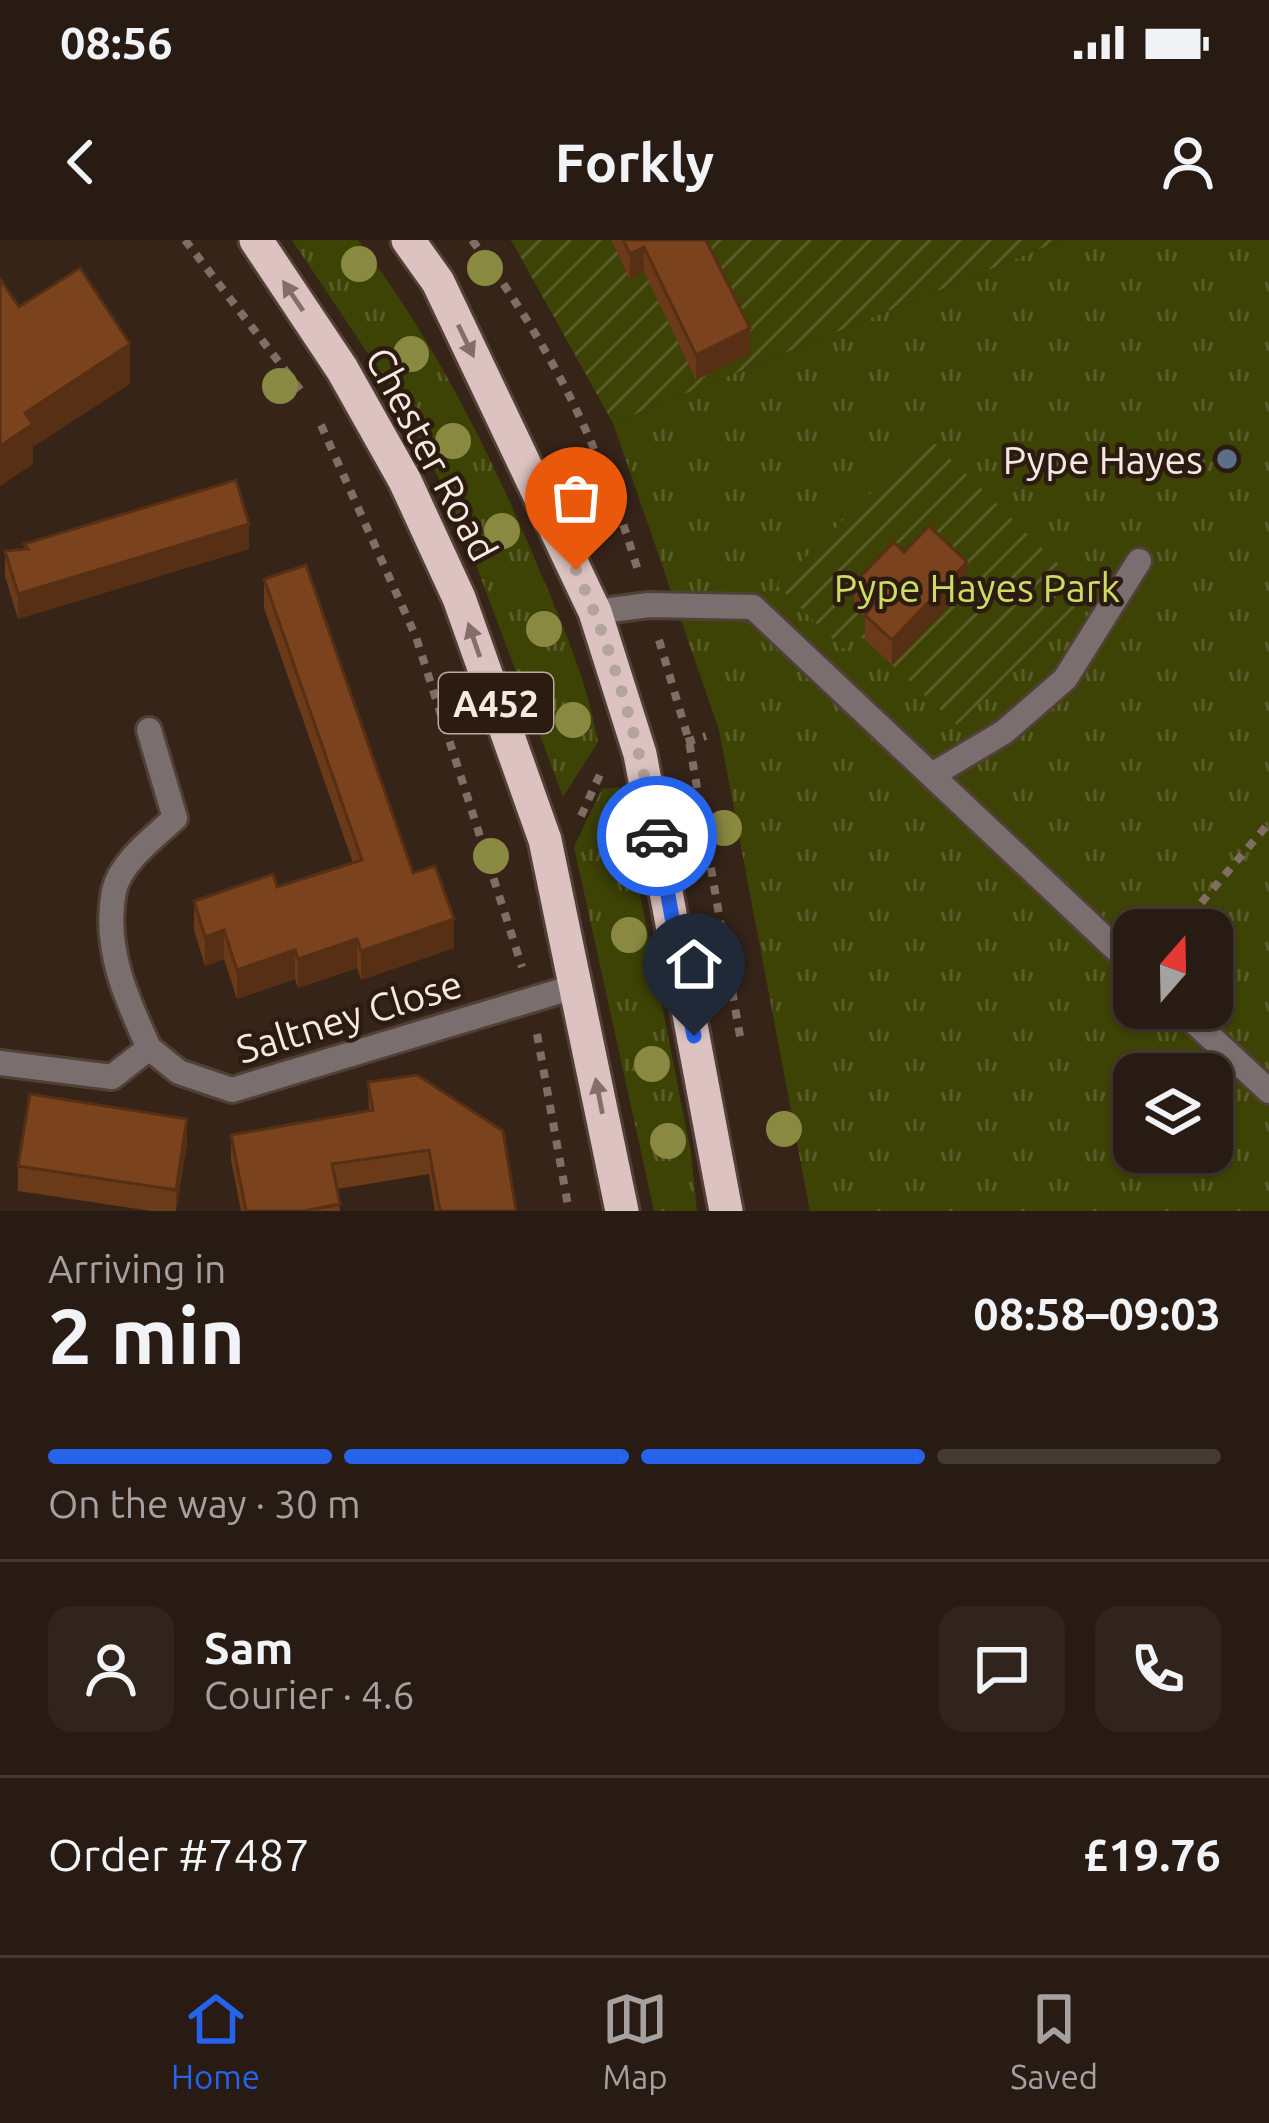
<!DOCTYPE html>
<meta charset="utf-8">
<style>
:root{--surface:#281b13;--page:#30241c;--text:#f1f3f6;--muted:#a5a1a0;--line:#443933;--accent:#2563eb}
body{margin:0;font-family:Ubuntu,sans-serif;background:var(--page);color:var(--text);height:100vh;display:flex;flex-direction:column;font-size:45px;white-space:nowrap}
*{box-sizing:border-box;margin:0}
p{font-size:39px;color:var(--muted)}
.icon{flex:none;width:66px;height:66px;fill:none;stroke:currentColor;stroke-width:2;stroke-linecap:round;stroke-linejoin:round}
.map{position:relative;height:971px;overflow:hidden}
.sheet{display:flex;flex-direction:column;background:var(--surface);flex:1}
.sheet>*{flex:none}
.needle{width:78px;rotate:20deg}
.controls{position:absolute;left:1113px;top:669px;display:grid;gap:24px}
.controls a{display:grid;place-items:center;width:120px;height:120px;border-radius:24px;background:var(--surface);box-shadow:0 3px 9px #0004,0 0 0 3px var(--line);font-size:60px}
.pin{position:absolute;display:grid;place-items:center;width:102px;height:102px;color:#fff;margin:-123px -51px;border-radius:50% 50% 50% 0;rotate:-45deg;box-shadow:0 0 12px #0007}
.pin .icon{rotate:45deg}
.courier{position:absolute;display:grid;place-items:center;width:120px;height:120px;margin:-60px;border:9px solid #2563eb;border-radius:50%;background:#fff;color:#222;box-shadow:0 3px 15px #0007}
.summary em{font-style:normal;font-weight:700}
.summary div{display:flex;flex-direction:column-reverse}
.summary{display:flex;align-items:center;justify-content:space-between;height:204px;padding:0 48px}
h1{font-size:78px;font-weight:700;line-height:90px}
.bar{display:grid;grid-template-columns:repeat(4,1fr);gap:18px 12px;align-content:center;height:144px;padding:0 48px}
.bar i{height:15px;border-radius:9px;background:var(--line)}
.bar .active{background:var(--accent)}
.bar p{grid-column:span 4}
.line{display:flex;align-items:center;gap:30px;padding:0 48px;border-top:3px solid var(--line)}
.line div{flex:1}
.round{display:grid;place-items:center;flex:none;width:126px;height:126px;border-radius:24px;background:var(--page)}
.status{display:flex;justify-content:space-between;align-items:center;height:84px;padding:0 60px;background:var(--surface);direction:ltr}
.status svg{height:33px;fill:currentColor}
header{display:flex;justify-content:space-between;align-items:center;height:156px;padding:0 48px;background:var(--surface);font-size:54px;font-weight:700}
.menu{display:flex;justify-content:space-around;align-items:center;height:168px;border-top:3px solid var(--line);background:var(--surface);font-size:33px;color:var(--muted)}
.menu a{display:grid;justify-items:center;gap:6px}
.menu .active{color:var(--accent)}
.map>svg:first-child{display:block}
</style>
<div class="status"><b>08:56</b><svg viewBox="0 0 49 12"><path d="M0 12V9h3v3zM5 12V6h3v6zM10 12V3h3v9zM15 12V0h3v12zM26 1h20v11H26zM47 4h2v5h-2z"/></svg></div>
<header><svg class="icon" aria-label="back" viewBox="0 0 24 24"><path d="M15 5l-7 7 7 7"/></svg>Forkly<svg class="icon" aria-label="person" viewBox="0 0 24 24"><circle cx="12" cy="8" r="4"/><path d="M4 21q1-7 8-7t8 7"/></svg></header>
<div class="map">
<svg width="1269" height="971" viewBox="0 0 1269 971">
<defs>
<pattern id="grass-tufts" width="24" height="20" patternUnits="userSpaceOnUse" patternTransform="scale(3)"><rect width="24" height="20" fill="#3d4205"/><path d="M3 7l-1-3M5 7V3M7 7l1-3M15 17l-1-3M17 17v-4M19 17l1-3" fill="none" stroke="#5a5d29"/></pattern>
<pattern id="garden-furrows" width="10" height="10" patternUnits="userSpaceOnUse" patternTransform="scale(3)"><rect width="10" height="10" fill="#3d4205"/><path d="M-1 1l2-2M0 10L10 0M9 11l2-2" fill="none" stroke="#5a5d29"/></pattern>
</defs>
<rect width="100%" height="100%" fill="#362419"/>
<!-- grass -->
<path fill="url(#grass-tufts)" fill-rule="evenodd" d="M292 0H358C435 102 489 210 539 329 563 386 587 440 598 502L563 557 458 277 401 163Z
M1062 0H1269V971H810L719 490 613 183ZM1134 690H1212V768H1134ZM1134 834H1212V912H1134Z
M619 547 691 913 697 971H654L574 607 602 549Z"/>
<!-- garden -->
<path fill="url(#garden-furrows)" d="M511 0H1062L613 183Z
M928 197 1089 354 957 485 865 400 858 395 843 409 777 345Z"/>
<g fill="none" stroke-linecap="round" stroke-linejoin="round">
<defs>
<path id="service" d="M595 372 649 365 753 367 1134 726
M932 535 1004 492 1065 439 1139 321
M1179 768 1269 851"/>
<path id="minor" d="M149 808C126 758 103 707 114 651 120 622 155 597 175 578L149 490
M0 823 112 837 149 808 179 832 232 850 577 746"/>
<path id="trunk" d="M256 0 342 129 405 241 459 358 545 600 622 971
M408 0 438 42 595 372 640 514 726 971"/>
</defs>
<!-- service casing -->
<use href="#service" stroke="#514035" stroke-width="30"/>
<!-- minor casing -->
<use href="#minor" stroke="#514035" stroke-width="30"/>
<!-- trunk casing -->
<use href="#trunk" stroke="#514035" stroke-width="39"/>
<!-- path -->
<path stroke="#7e6e64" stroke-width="8" stroke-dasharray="9 9" stroke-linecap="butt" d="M185 0 305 156
M472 0C552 107 601 207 639 334
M321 185 416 397 522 727
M659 400 689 501 741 802
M686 502 706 496
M581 576 602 530
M1178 690 1269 583
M537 794 569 971"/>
<!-- service -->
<use href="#service" stroke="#7a6e6e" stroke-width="24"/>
<!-- minor -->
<use href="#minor" stroke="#7a6e6e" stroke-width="24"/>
<!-- trunk -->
<use href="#trunk" stroke="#dcc2c0" stroke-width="33"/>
</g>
<!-- trees -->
<g fill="#8a8942">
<circle cx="359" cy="24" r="18"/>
<circle cx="485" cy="28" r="18"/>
<circle cx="411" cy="114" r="18"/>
<circle cx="280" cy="146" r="18"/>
<circle cx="453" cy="201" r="18"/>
<circle cx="502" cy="291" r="18"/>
<circle cx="544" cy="389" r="18"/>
<circle cx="573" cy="480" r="18"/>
<circle cx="724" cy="588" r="18"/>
<circle cx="491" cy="616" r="18"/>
<circle cx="629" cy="695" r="18"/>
<circle cx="652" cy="824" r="18"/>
<circle cx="784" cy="889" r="18"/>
<circle cx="668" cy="901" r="18"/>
</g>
<!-- wall -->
<path fill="#6a3a19" d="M611 0H706L750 113 696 140 644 32 630 39Z
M24 304 249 309 18 379 5 336V311L24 309Z
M904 312 967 347 892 425 865 400V378L854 368V343Z
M264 339 413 633 454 708 361 740 357 728 298 748 295 739 237 759 224 719 205 726 194 690V661L277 647 353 623 264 368Z
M368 842 516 971H435L429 934 337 949 340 971H241L231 920V895L369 870Z
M187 904 176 971H151L18 951V926Z"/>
<!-- shaded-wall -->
<path fill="#562f14" d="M644 7V32L630 39V14Z
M750 88V113L696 140V115Z
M130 104V144L33 207V224L0 246V206L25 173Z
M249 284V309L18 379V354Z
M967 322V347L892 425V400Z
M454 679V708L361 740V711Z
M224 690V719L205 726V697Z
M357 699V728L298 748V719Z
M295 710V739L237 759V730Z
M187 879V904L176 971V950Z"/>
<!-- building -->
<path fill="#7b431d" stroke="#562f14" stroke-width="3" d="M623 0H706L750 88 696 115 644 7 630 14Z
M80 28 130 104 25 173 33 184 0 206V39L19 67Z
M236 240 249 284 18 354 5 311 28 309 24 304Z
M929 286 967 322 892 400 865 375 875 363 854 343 894 302 904 312Z
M306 325 413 633 435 626 454 679 361 711 357 699 298 719 295 710 237 730 224 690 205 697 194 661 273 634 277 647 362 620 264 339Z
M417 835 503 891 516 971H440L429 910 332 924 340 964 304 971H246L231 895 373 870 368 842Z
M30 854 187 879 176 950 18 926Z"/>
<!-- one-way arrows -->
<defs><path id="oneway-solid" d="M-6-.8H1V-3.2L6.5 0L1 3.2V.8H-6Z" transform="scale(3)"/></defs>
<g fill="#846e68">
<use href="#oneway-solid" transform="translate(293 56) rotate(-124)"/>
<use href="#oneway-solid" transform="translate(466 101) rotate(64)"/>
<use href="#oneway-solid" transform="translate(474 400) rotate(-109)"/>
<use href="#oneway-solid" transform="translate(599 856) rotate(-101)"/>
</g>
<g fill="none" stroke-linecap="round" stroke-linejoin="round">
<!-- done -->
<path stroke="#b3a49c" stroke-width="12" stroke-dasharray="0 21.6" d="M576 330C615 414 639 505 657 596"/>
<!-- route -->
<path stroke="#2563eb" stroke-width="15" d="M657 596 694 796"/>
</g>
<!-- markers -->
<circle fill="#5c6f8a" stroke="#2c1b10" stroke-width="4.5" cx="1227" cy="219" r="12"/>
<g text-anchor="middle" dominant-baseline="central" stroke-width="9" stroke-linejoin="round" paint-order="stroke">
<!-- shield labels -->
<rect fill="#2c1b10" stroke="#b9aba3" stroke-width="3" x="439" y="433" width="114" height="60" rx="9"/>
<g font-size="36" font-weight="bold" fill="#f6e9e2">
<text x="496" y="463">A452</text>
</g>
<!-- street labels -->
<g font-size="39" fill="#f6e9e2" stroke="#2c1b10">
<text transform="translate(432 214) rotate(62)">Chester Road</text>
<text transform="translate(349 776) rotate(-17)">Saltney Close</text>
</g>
<!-- poi labels -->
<g font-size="39" fill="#f6e9e2" stroke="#2c1b10" text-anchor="end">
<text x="1203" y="219">Pype Hayes</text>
</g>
<!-- park labels -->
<g font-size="39" fill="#cedc64" stroke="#2c1b10">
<text x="977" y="347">Pype Hayes Park</text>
</g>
</g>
</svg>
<div class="controls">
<a><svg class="needle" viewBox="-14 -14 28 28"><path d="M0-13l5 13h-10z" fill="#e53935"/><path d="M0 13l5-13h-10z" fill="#a5a1a0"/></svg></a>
<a><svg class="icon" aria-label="layers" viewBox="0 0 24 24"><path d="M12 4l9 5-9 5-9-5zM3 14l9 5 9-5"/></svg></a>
</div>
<div class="pin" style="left:576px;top:330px;background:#ea580c"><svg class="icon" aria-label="bag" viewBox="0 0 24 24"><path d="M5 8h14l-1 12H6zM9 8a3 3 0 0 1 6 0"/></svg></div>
<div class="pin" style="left:694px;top:796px;background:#1f2937"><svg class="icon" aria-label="home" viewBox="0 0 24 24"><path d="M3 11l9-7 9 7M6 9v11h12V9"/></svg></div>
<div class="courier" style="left:657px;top:596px"><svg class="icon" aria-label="car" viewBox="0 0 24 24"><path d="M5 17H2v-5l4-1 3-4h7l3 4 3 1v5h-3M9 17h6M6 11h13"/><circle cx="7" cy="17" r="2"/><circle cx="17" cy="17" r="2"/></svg></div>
</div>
<section class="sheet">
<div class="summary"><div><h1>2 min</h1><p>Arriving in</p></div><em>08:58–09:03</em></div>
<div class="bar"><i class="active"></i><i class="active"></i><i class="active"></i><i></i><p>On the way · 30 m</p></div>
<div class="line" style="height:216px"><a class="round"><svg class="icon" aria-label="person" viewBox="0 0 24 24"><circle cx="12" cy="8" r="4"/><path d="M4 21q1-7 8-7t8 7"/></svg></a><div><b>Sam</b><p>Courier · 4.6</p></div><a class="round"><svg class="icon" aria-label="chat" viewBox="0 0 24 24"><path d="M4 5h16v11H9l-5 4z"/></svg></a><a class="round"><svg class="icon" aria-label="phone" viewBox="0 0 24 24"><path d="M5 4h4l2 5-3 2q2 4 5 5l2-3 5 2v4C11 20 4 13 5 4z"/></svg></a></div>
<div class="line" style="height:156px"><div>Order #7487</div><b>£19.76</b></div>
</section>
<nav class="menu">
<a class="active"><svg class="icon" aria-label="home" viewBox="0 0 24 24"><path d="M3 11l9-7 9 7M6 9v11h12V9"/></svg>Home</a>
<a><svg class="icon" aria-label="map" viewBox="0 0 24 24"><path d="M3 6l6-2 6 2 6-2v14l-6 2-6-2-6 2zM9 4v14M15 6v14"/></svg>Map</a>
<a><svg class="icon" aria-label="saved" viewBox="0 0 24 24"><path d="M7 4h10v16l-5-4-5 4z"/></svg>Saved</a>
</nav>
